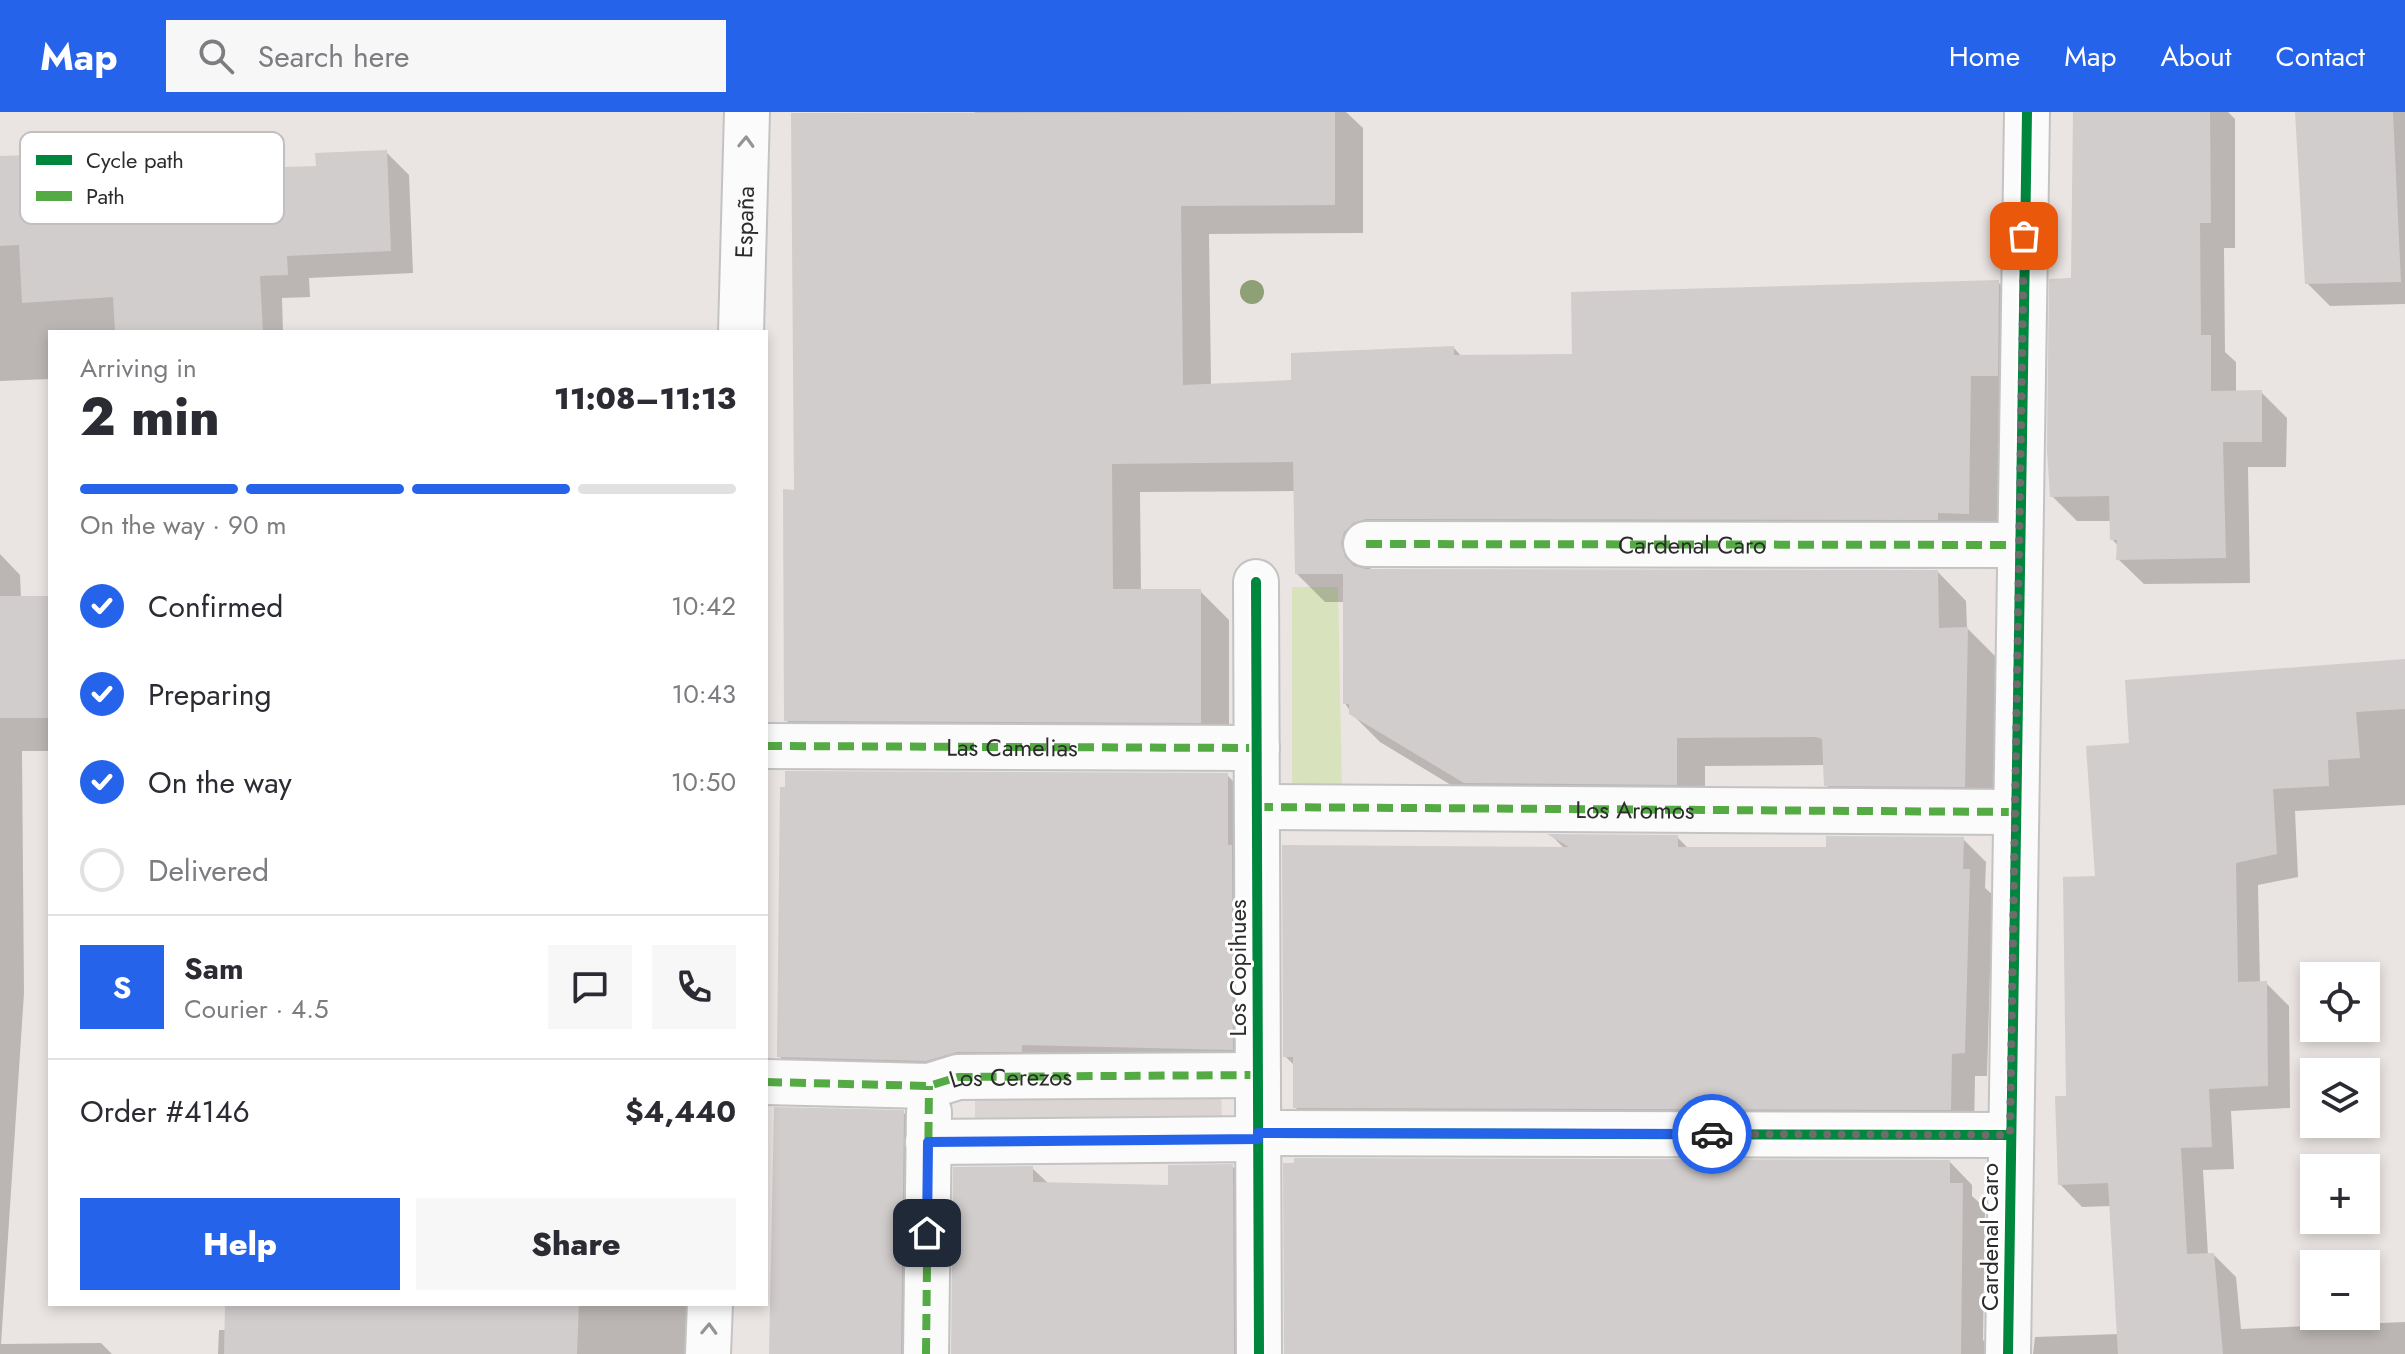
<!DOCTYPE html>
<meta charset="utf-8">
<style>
:root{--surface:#fff;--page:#f7f7f7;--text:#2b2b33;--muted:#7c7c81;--line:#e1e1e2;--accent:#2563eb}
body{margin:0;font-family:Jost,sans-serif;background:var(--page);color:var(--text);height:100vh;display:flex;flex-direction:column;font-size:30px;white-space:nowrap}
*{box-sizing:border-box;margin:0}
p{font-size:26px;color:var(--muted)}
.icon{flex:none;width:44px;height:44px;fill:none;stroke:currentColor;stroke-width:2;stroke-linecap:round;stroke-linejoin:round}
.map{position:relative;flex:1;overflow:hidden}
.drawer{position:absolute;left:48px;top:218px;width:720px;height:976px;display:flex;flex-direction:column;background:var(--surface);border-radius:0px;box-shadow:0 4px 12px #0003}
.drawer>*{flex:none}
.buttons{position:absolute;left:2300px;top:850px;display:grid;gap:16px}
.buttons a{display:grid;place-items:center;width:80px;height:80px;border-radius:0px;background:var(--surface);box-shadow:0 4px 12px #0003;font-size:40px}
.pin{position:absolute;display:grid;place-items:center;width:68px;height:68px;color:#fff;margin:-34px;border-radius:16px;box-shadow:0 4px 12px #0006}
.courier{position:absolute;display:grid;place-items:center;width:80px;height:80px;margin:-40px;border:6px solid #2563eb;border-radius:50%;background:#fff;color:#222;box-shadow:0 2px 10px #0007}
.headline em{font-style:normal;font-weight:800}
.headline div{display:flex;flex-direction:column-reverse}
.headline{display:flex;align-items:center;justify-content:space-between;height:136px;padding:0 32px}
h1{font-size:52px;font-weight:800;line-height:60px}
.bar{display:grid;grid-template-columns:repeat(4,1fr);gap:12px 8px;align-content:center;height:96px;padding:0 32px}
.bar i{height:10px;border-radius:6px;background:var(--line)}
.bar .on{background:var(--accent)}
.bar p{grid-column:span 4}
.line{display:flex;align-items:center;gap:20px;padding:0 32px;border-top:2px solid var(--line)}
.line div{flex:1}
.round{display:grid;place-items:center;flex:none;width:84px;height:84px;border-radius:0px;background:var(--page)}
ol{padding:0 32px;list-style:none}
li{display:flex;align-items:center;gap:24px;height:88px}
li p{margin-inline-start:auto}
li .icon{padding:8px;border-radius:50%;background:var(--accent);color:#fff;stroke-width:4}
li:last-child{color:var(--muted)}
li i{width:44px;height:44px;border:4px solid var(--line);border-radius:50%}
.cta{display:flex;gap:16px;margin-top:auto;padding:16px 32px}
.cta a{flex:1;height:92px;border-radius:0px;background:var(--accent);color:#fff;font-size:32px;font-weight:800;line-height:92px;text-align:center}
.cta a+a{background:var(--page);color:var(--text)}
header{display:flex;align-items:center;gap:48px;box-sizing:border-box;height:112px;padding:0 40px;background:var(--accent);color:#fff}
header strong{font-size:38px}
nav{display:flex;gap:44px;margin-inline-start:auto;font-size:28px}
.search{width:560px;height:72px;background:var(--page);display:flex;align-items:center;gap:20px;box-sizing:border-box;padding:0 28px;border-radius:0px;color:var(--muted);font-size:30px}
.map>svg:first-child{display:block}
</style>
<header>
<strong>Map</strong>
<div class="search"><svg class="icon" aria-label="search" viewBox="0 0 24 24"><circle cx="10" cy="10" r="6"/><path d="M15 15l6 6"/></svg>Search here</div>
<nav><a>Home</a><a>Map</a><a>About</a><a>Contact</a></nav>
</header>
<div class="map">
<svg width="2405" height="1242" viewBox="0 0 2405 1242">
<rect width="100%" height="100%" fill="#eae4e2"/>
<!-- green -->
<path fill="#d8e3bd" d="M1292 475H1338L1342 681H1292Z"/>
<!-- plaza -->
<path fill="#dad5d2" d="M1221 973 1222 1015 975 1017V975Z"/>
<!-- shadow -->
<path fill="#0003" d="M975 0H1346L1363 16V121L1209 122 1211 273 1293 270 1454 236 1462 245 1574 244 1999 171 2027 199 2026 292 1999 293 1997 430 1372 449 1370 459 1938 460 1966 489 1967 516 1996 545 1993 703 1855 702 1826 673 1825 653 1705 654V701L1494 699 1380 630 1351 601 1345 591V490H1325L1297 462 1295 379 1140 380 1141 479H1200L1229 508V639L815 637 786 608 796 380Z
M2075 0H2228L2235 7V136H2224L2225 240 2236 250V281L2261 280 2287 306 2286 355H2248L2250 471 2144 472 2118 447V434L2112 427V409H2077L2052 384 2073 168Z
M2297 0H2405V192L2330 194 2307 171Z
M183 40 203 59 318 56 386 40 409 63 413 161 309 166 310 185 282 186 283 220H50V267L0 269V47Z
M0 442 20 463 21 486H50V639H22L24 881 1 1232 101 1231 112 1242H0Z
M2405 549V693L2295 699 2298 765 2258 773 2260 872 2266 871 2289 894 2290 996 2231 999 2234 1057 2203 1058 2208 1143H2214L2236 1165 2241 1217 2405 1210V1242H2033L2035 1225 2119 1222 2111 1094 2082 1095 2060 1072 2097 766 2131 633Z
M1227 663 1250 686 1255 960 802 968 779 944Z
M1552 724 1677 725 1689 737H1828L1963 727 1986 750 1985 776 1992 782V792L1987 964H1975L1974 1020 1318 1018 1295 995V954L1285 944 1565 737Z
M903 1000 926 1023 923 1242H771Z
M1950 1050 1972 1073V1084L1985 1096 1983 1228 1997 1242H1286Z
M1232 1054 1255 1077 1256 1242H953L1032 1056 1049 1072 1170 1075Z
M227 1192H688L687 1242H218L219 1218H226Z"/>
<!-- building -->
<path fill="#d1cdcc" d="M1335 0V93L1181 94 1183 273 1291 268V241L1454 234V243L1572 242 1571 180 1999 168 1998 264H1971L1969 402 1938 401V408L1366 407 1353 411 1344 420 1341 431 1345 445 1354 454 1366 457 1938 458 1939 516 1968 515 1965 675 1824 674 1822 627 1816 625 1677 626V673L1464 671 1349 602V592H1343V462H1295L1293 350 1112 352 1113 477H1201V611L784 609 783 377 794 378 791 1Z
M2073 0H2210L2211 111H2200L2201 223H2211V279L2262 278V330H2223L2226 446 2116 448 2117 428H2110L2109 384 2050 385 2047 338 2049 167 2071 166Z
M2295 0H2393L2401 170 2305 172Z
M184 38 185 58 316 54 315 41 387 38 391 139 287 144 288 163 260 164 263 220H115L113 185 22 191 19 133 0 134V44Z
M0 484H50V606H0Z
M2405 547V597L2356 600 2360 646 2328 648 2329 674 2273 677 2277 742 2236 751 2238 870 2267 869 2268 974 2209 977 2212 1035 2181 1036 2187 1142 2214 1141 2223 1242H2118L2108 1071 2058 1073 2055 984H2066L2063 765 2095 764 2086 634 2129 631 2125 568Z
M785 659 1228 661V733H1232L1233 938 1022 933V940H957L926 949 777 945 780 675H785Z
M1547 722 1678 723V735H1826V724L1964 725 1963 757H1970L1965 941 1952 942 1951 998 1293 996V945H1283L1282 733 1569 735Z
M774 995 904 998 901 1242H769Z
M1294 1046 1950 1048V1071H1963L1961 1242H1284L1283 1051H1294Z
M1233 1052 1234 1242H951L953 1055 1033 1054V1070L1168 1073V1053Z
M225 1192H579L577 1242H224Z"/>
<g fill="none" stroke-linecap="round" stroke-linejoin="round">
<defs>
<g id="minor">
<path id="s1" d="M741 220 747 0"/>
<path d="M1366 432 2019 433"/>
<path d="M1256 470 1259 1242"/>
<path id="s2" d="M766 634 1257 636"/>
<path d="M1257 695 2015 700"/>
<path id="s3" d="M766 970 929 974 958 965 1258 963"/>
<path d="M1258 1021 2010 1023"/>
<path d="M928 1030 1258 1027"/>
<path d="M708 1242 710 1192"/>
<path d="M926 1242 929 1000"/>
<path d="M2008 1242 2027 0"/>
</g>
</defs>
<!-- minor casing -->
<use href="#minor" stroke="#c4c3c3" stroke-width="48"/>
<!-- minor -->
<use href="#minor" stroke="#fcfbfb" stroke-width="44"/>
<!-- quiet -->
<g stroke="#54ab44" stroke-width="8" stroke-dasharray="16 8" stroke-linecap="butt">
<path id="s4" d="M1366 432 2019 433"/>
<path d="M766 634 1257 636"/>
<path id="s5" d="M1257 695 2015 700"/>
<path d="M766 970 929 974 958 965 1258 963"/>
<path d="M928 1030 1258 1027"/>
<path d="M926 1242 929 974"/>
</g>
<defs>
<path id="cycleway" d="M1256 470 1259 1242
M1258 1021 2010 1023
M2008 1242 2027 0"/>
</defs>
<!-- cycleway casing -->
<use href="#cycleway" stroke="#fff" stroke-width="15"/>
<!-- cycleway -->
<use href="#cycleway" stroke="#00873e" stroke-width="10"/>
</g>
<!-- trees -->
<circle fill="#8ea076" cx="1252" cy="180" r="12"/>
<!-- one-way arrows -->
<defs><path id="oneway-chevron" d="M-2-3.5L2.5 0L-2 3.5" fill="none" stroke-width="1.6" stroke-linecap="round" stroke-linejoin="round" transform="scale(2)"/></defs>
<g stroke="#949494">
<use href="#oneway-chevron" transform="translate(746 30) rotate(-88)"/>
<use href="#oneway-chevron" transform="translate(709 1217) rotate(-88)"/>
</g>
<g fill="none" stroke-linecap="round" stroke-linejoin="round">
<!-- done -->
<path stroke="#6e6c6c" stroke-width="8" stroke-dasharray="0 14.4" d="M1712 1022 2010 1023 2024 124"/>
<!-- route -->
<path stroke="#2563eb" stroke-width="10" d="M927 1121 928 1030 1258 1027V1021L1712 1022"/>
</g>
<g text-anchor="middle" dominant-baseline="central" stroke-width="6" stroke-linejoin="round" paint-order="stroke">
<!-- street labels -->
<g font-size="24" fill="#2c2c2c" stroke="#fff">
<text stroke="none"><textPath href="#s1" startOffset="110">España</textPath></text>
<text stroke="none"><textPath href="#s4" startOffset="326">Cardenal Caro</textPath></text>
<text stroke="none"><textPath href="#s2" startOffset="246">Las Camelias</textPath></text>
<text stroke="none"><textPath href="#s5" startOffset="378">Los Aromos</textPath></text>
<text transform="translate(1237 856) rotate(-90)">Los Copihues</text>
<text stroke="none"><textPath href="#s3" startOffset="246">Los Cerezos</textPath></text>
<text transform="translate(1989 1125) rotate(-90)">Cardenal Caro</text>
</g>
</g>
<!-- legend -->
<rect x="20" y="20" width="264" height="92" rx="12" fill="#fff" stroke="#c0c0c0" stroke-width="2"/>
<rect x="36" y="43" width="36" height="10" fill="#00873e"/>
<rect x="36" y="79" width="36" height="10" fill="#54ab44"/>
<g font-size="22" fill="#2c2c2c">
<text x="86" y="56">Cycle path</text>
<text x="86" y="92">Path</text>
</g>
</svg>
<div class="buttons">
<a><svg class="icon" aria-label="locate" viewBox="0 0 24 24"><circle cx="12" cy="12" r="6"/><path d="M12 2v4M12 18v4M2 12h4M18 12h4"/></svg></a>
<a><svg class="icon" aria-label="layers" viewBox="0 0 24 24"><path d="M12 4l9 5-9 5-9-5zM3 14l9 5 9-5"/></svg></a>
<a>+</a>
<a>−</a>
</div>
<div class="pin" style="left:2024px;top:124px;background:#ea580c"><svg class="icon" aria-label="bag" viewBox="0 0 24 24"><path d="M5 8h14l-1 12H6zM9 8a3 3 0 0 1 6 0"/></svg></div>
<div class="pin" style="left:927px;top:1121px;background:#1f2937"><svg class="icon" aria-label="home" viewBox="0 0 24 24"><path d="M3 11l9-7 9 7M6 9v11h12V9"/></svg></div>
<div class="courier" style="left:1712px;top:1022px"><svg class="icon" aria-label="car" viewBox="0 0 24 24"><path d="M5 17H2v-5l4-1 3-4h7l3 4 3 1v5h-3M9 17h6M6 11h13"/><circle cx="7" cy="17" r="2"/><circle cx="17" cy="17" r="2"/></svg></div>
<section class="drawer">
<div class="headline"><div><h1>2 min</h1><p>Arriving in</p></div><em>11:08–11:13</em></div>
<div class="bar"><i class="on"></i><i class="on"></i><i class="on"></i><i></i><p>On the way · 90 m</p></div>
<ol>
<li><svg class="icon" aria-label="check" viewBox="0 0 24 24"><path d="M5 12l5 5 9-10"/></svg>Confirmed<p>10:42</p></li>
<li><svg class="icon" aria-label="check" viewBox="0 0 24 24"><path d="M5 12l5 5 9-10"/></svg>Preparing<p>10:43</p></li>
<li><svg class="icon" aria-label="check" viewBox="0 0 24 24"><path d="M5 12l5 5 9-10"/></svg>On the way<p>10:50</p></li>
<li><i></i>Delivered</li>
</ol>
<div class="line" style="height:144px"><b class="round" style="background:var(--accent);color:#fff">S</b><div><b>Sam</b><p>Courier · 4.5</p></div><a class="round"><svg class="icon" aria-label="chat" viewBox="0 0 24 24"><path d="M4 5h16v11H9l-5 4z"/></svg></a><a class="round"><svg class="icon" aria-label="phone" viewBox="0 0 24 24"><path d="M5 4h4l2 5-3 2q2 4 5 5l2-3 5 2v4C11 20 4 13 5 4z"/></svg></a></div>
<div class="line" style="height:104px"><div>Order #4146</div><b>$4,440</b></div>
<div class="cta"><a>Help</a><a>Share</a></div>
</section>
</div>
